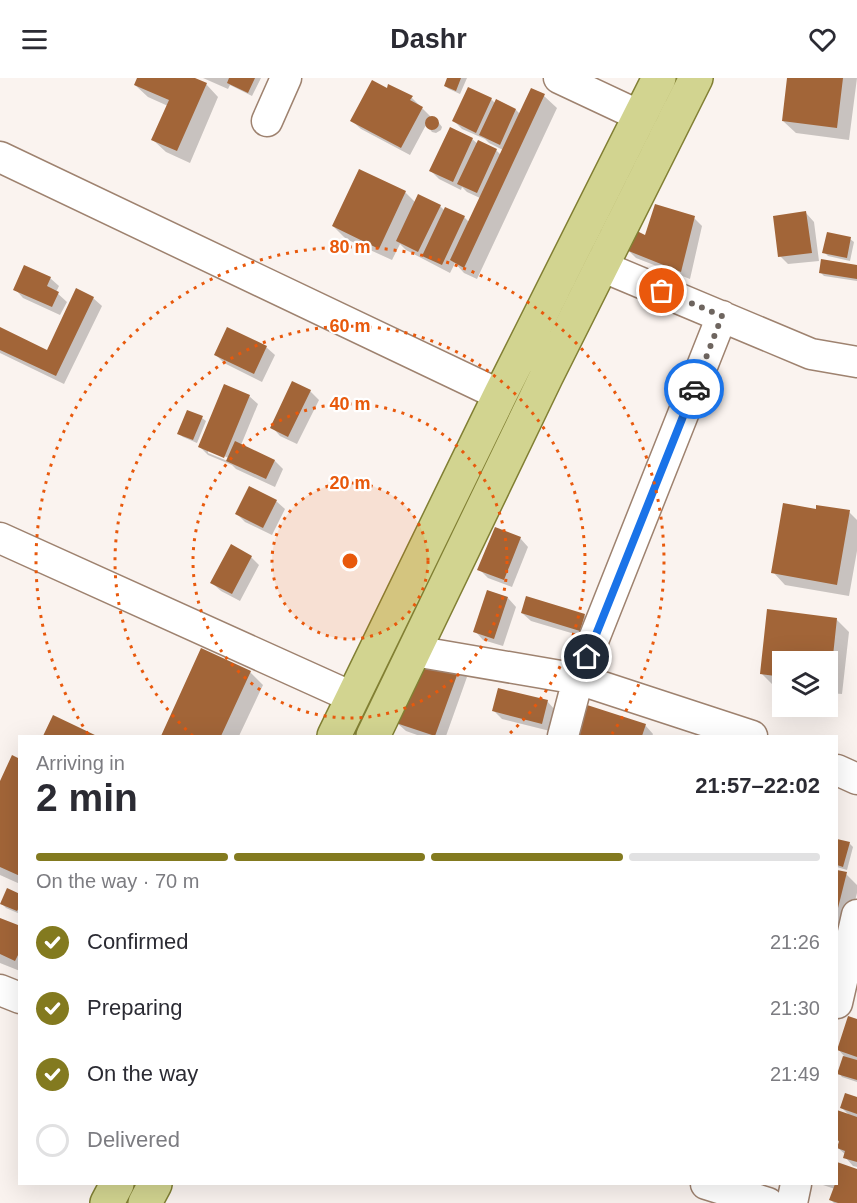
<!DOCTYPE html>
<meta charset="utf-8">
<style>
:root{--surface:#fff;--page:#f7f7f7;--text:#2b2b33;--muted:#7c7c81;--line:#e1e1e2;--accent:#837a1f}
body{margin:0;font-family:Helvetica,sans-serif;background:var(--page);color:var(--text);height:100vh;display:flex;flex-direction:column;font-size:22px;white-space:nowrap}
*{box-sizing:border-box;margin:0}
p{font-size:20px;color:var(--muted)}
.icon{flex:none;width:33px;height:33px;fill:none;stroke:currentColor;stroke-width:2;stroke-linecap:round;stroke-linejoin:round}
.map{position:relative;flex:1;overflow:hidden}
.side{position:absolute;left:18px;top:657px;width:820px;height:450px;display:flex;flex-direction:column;background:var(--surface);border-radius:0px;box-shadow:0 6px 24px #0002}
.side>*{flex:none}
.controls{position:absolute;left:772px;top:573px;display:grid;gap:12px}
.controls a{display:grid;place-items:center;width:66px;height:66px;border-radius:0px;background:var(--surface);box-shadow:0 6px 24px #0002;font-size:30px}
.pin{position:absolute;display:grid;place-items:center;width:51px;height:51px;color:#fff;margin:-26px;border:3px solid #fff;border-radius:50%;box-shadow:0 2px 6px #0007}
.courier{position:absolute;display:grid;place-items:center;width:60px;height:60px;margin:-30px;border:4px solid #1a73e8;border-radius:50%;background:#fff;color:#222;box-shadow:0 2px 8px #0007}
.overview em{font-style:normal;font-weight:700}
.overview div{display:flex;flex-direction:column-reverse}
.overview{display:flex;align-items:center;justify-content:space-between;height:102px;padding:0 18px}
h1{font-size:39px;font-weight:700;line-height:45px}
.bar{display:grid;grid-template-columns:repeat(4,1fr);gap:9px 6px;align-content:center;height:72px;padding:0 18px}
.bar i{height:8px;border-radius:4px;background:var(--line)}
.bar .on{background:var(--accent)}
.bar p{grid-column:span 4}
ol{padding:0 18px;list-style:none}
li{display:flex;align-items:center;gap:18px;height:66px}
li p{margin-inline-start:auto}
li .icon{padding:6px;border-radius:50%;background:var(--accent);color:#fff;stroke-width:4}
li:last-child{color:var(--muted)}
li i{width:33px;height:33px;border:3px solid var(--line);border-radius:50%}
header{display:flex;justify-content:space-between;align-items:center;height:78px;padding:0 18px;background:var(--surface);font-size:27px;font-weight:700}
.map>svg:first-child{display:block}
</style>
<header><svg class="icon" aria-label="menu" viewBox="0 0 24 24"><path d="M4 6h16M4 12h16M4 18h16"/></svg>Dashr<svg class="icon" aria-label="heart" viewBox="0 0 24 24"><path d="M12 20l-8-8c-3-5 5-10 8-4 3-6 11-1 8 4z"/></svg></header>
<div class="map">
<svg width="857" height="1125" viewBox="0 0 857 1125">
<rect width="100%" height="100%" fill="#faf3ef"/>
<!-- shadow -->
<path fill="#0003" fill-rule="evenodd" d="M138 0H191L206 6 218 19 190 85 166 74 153 62 168 28 148 19 135 7Z
M203 0H261L252 18 230 7 228 11Z
M449 0H467L460 16 449 11 445 8Z
M789 0H857L849 62 796 55 783 43Z
M469 11 491 21 496 26 497 23 516 32 520 36 531 12 544 18 557 30 477 201 464 195 455 185 450 195 406 172 400 166 392 182 346 161 333 148 360 93 405 114 415 124 440 128 445 133 464 139 469 144 480 120 467 114 462 109 461 112 439 101 431 93 472 61 478 66 496 72 501 77 503 72 489 65 485 61 462 51 454 43Z
M387 12 412 20 431 39 436 41 442 49 441 52 436 55 432 54 426 47 410 77 361 51 352 43Z
M806 135 814 144 819 183 788 186 780 178Z
M694 140 702 148 690 201 636 180 628 172 646 159Z
M850 161 854 164 850 183 828 178 824 174Z
M857 189V203L824 198 820 194Z
M50 200 59 208 56 214 67 224 60 237 23 220 15 211Z
M93 220 102 228 64 306 0 275V251L48 274Z
M266 269 275 277 262 304 224 285 216 277Z
M310 313 319 322 297 366 280 358 272 349Z
M249 318 258 326 241 367 275 383 283 391 275 409 236 391 232 387 208 377 200 369ZM208 371 231 381 230 384 208 375Z
M188 334 202 340 206 343 197 365 183 359 179 356Z
M276 423 285 431 272 457 245 444 237 436Z
M817 432 849 434 857 442V473L849 518 785 507 773 494Z
M520 460 528 469 512 509 488 500 479 491Z
M251 479 259 487 240 523 221 513 212 505Z
M508 520 516 529 503 568 483 562 475 553Z
M522 535 584 537 593 546 588 560 531 543Z
M836 541 849 554 842 616 828 615V584H783V609L774 608 762 596Z
M202 572 250 594 263 607 239 658H162Z
M459 591 467 599 446 658H420L406 653 397 645Z
M547 623 555 632 550 653 502 641 494 633Z
M791 628H827V635L793 630Z
M54 639 93 658H44Z
M645 647 653 656 652 658H575Z
M20 683V806L0 797V706Z
M837 763 849 765 853 769 847 792 837 789Z
M837 793 846 796 857 807V815L845 863 837 861Z
M20 818V836L6 830 2 826Z
M0 841 18 849 20 846V893L0 885Z
M857 943V1004L842 999 839 995 844 978 838 971Z
M857 1021V1089L853 1088 845 1079 846 1077 838 1070 840 1065 837 1062V1034L850 1038 842 1030Z
M837 1086 857 1092V1125H834L831 1122 835 1111 820 1106H837Z"/>
<!-- building -->
<path fill="#a26538" d="M137 0H195L207 5 177 73 151 62 169 22 134 7Z
M229 0H255L248 15 227 5Z
M447 0H461L456 13 444 8Z
M787 0H843L837 50 782 43Z
M372 2 387 10 388 6 413 18 410 22 423 29 401 70 350 43Z
M468 9 492 20 476 55 452 43Z
M531 10 545 16 464 190 450 182Z
M496 21 516 31 500 67 479 57Z
M425 45a7 7 0 1 1 14 0a7 7 0 1 1-14 0Z
M450 49 473 60 453 104 429 93Z
M478 62 497 71 477 115 457 106Z
M359 91 406 113 379 171 332 148Z
M418 116 441 127 418 174 396 163Z
M655 126 695 138 681 194 626 172 635 152 645 157Z
M445 129 465 138 442 187 422 178Z
M806 133 812 175 778 179 773 138Z
M827 154 851 159 847 180 822 175Z
M821 181 857 187V201L819 195Z
M24 187 51 199 47 208 59 214 52 229 13 212Z
M76 210 94 219 56 298 0 272V249L47 272Z
M227 249 267 268 254 296 214 277Z
M292 303 311 312 288 359 270 350Z
M224 306 250 317 224 380 198 369Z
M187 332 203 338 193 362 177 356Z
M235 363 275 382 266 401 226 383Z
M249 408 277 422 263 450 235 436Z
M783 425 816 431V427L850 432 837 507 771 495Z
M495 449 521 459 504 502 477 492Z
M231 466 252 478 232 516 210 505Z
M487 512 508 519 494 561 473 554Z
M526 518 585 536 580 553 521 535Z
M767 531 837 540 830 606 828 605V584H783V599L760 596Z
M201 570 251 593 221 658H161Z
M421 576 460 589 435 658 396 645Z
M498 610 548 622 542 646 492 633Z
M584 626 646 646 642 658H573Z
M53 637 97 658H43Z
M12 677 20 681V798L0 789V703Z
M837 761 850 764 843 789 837 787Z
M837 792 847 794 838 830H837Z
M7 810 20 816V828L17 833 0 826Z
M0 840 18 847 20 843V873L15 883 0 876Z
M848 938 857 941V979L837 972Z
M843 978 857 982V1002L837 996Z
M845 1015 857 1019V1036L840 1030Z
M837 1032 857 1039V1084L843 1080 845 1073 837 1070 839 1063 837 1062Z
M837 1084 857 1091V1125H838L829 1122 835 1106H837Z"/>
<g fill="none" stroke-linecap="round" stroke-linejoin="round">
<defs>
<path id="street" d="M559 0 640 38
M267 43 286 0
M0 79 500 317
M601 188 811 276 857 284
M0 460 352 619
M414 573 578 601 752 658
M563 658 578 601 722 238
M837 692 857 701
M0 912 20 920
M837 925 857 837
M706 1106 768 1125
M792 1125 796 1106"/>
<path id="primary" d="M334 658 500 317 659 0
M373 658 546 299 696 0
M107 1125 117 1106
M145 1125 155 1106"/>
</defs>
<!-- street casing -->
<use href="#street" stroke="#9e826f" stroke-width="33"/>
<!-- primary casing -->
<use href="#primary" stroke="#817f33" stroke-width="36"/>
<!-- street -->
<use href="#street" stroke="#fff" stroke-width="30"/>
<!-- primary -->
<use href="#primary" stroke="#d2d490" stroke-width="33"/>
</g>
<g fill="none" stroke-linecap="round" stroke-linejoin="round">
<!-- done -->
<path stroke="#6e655f" stroke-width="6" stroke-dasharray="0 10.8" d="M662 213 722 238 694 311"/>
<!-- route -->
<path stroke="#1a73e8" stroke-width="8" d="M587 579 694 311"/>
</g>
<!-- distance rings -->
<circle cx="350" cy="483" r="78" fill="#e8590c" fill-opacity=".12"/>
<g fill="none" stroke="#e8590c" stroke-width="3" stroke-dasharray="3 6">
<circle cx="350" cy="483" r="78"/>
<circle cx="350" cy="483" r="157"/>
<path d="M193 658A235 235 0 1 1 507 658"/>
<path d="M88 656A314 314 0 1 1 612 656"/>
</g>
<circle cx="350" cy="483" r="9" fill="#e8590c" stroke="#fff" stroke-width="3"/>
<g font-size="18" text-anchor="middle" font-weight="bold" fill="#e8590c" stroke="#fff" stroke-width="4.5" stroke-linejoin="round" paint-order="stroke">
<text x="350" y="175">80 m</text>
<text x="350" y="254">60 m</text>
<text x="350" y="332">40 m</text>
<text x="350" y="411">20 m</text>
</g>
</svg>
<div class="controls">
<a><svg class="icon" aria-label="layers" viewBox="0 0 24 24"><path d="M12 4l9 5-9 5-9-5zM3 14l9 5 9-5"/></svg></a>
</div>
<div class="pin" style="left:662px;top:213px;background:#ea580c"><svg class="icon" aria-label="bag" viewBox="0 0 24 24"><path d="M5 8h14l-1 12H6zM9 8a3 3 0 0 1 6 0"/></svg></div>
<div class="pin" style="left:587px;top:579px;background:#1f2937"><svg class="icon" aria-label="home" viewBox="0 0 24 24"><path d="M3 11l9-7 9 7M6 9v11h12V9"/></svg></div>
<div class="courier" style="left:694px;top:311px"><svg class="icon" aria-label="car" viewBox="0 0 24 24"><path d="M5 17H2v-5l4-1 3-4h7l3 4 3 1v5h-3M9 17h6M6 11h13"/><circle cx="7" cy="17" r="2"/><circle cx="17" cy="17" r="2"/></svg></div>
<section class="side">
<div class="overview"><div><h1>2 min</h1><p>Arriving in</p></div><em>21:57–22:02</em></div>
<div class="bar"><i class="on"></i><i class="on"></i><i class="on"></i><i></i><p>On the way · 70 m</p></div>
<ol>
<li><svg class="icon" aria-label="check" viewBox="0 0 24 24"><path d="M5 12l5 5 9-10"/></svg>Confirmed<p>21:26</p></li>
<li><svg class="icon" aria-label="check" viewBox="0 0 24 24"><path d="M5 12l5 5 9-10"/></svg>Preparing<p>21:30</p></li>
<li><svg class="icon" aria-label="check" viewBox="0 0 24 24"><path d="M5 12l5 5 9-10"/></svg>On the way<p>21:49</p></li>
<li><i></i>Delivered</li>
</ol>
</section>
</div>
